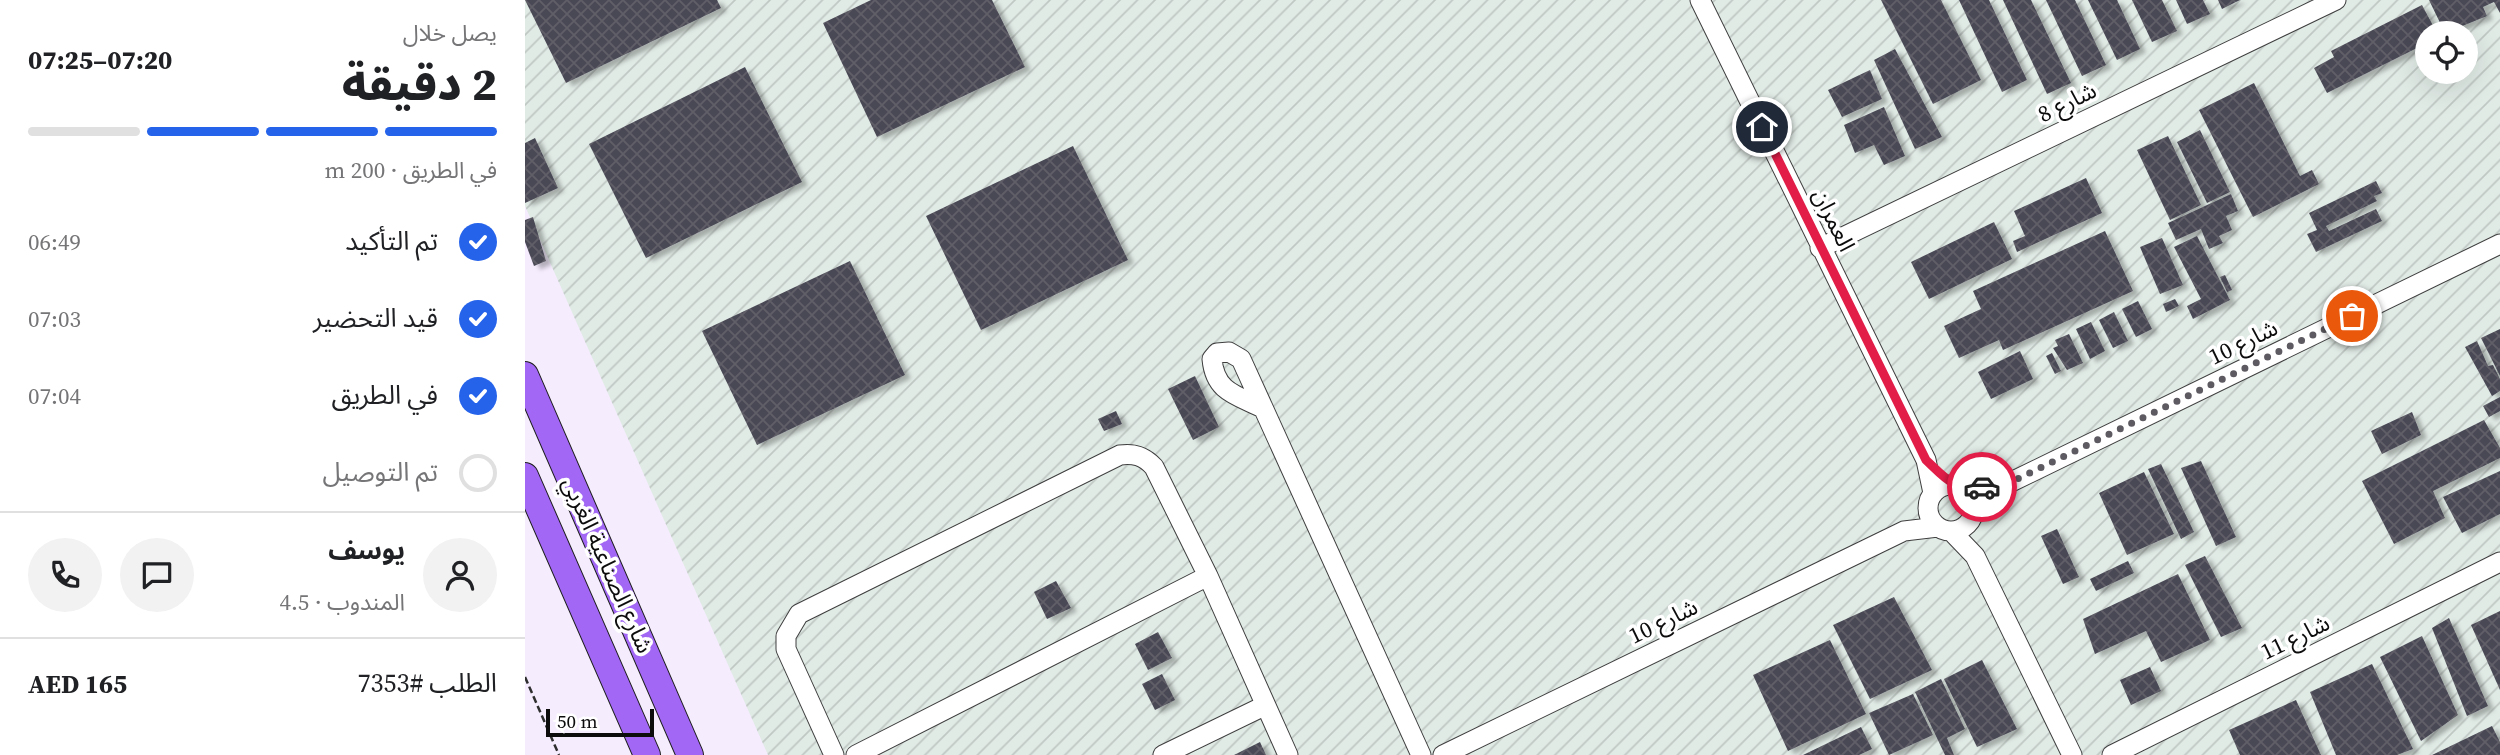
<!DOCTYPE html>
<html lang="ar">
<meta charset="utf-8">
<style>
:root{--surface:#fff;--page:#f2f2f2;--text:#202124;--muted:#757577;--line:#e0e0e0;--accent:#2563eb}
body{margin:0;font-family:"Source Serif 4","Noto Sans Arabic",serif;background:var(--page);color:var(--text);direction:rtl;height:100vh;display:flex;flex-direction:column;font-size:26px;white-space:nowrap}
*{box-sizing:border-box;margin:0}
p{font-size:23px;color:var(--muted)}
.icon{flex:none;width:38px;height:38px;fill:none;stroke:currentColor;stroke-width:2;stroke-linecap:round;stroke-linejoin:round}
.map{position:relative;flex:1;overflow:hidden;direction:ltr}
.side{display:flex;flex-direction:column;background:var(--surface);width:525px}
.side>*{flex:none}
.controls{position:absolute;left:1890px;top:21px;display:grid;gap:14px}
.controls a{display:grid;place-items:center;width:63px;height:63px;border-radius:50%;background:var(--surface);box-shadow:0 7px 28px #0002;font-size:35px}
.scale{position:absolute;left:21px;bottom:18px;width:108px;box-sizing:border-box;padding-left:7px;border:4px solid #0c0c0c;border-top:0;font-size:19px;line-height:24px;white-space:nowrap;color:#0c0c0c;-webkit-text-stroke:5px #fff;paint-order:stroke}
.pin{position:absolute;display:grid;place-items:center;width:60px;height:60px;color:#fff;margin:-30px;border:4px solid #fff;border-radius:50%;box-shadow:0 2px 7px #0007}
.courier{position:absolute;display:grid;place-items:center;width:70px;height:70px;margin:-35px;border:5px solid #e11d48;border-radius:50%;background:#fff;color:#222;box-shadow:0 2px 9px #0007}
.overview em{font-style:normal;font-weight:800}
.overview div{display:flex;flex-direction:column-reverse}
.overview{display:flex;align-items:center;justify-content:space-between;height:119px;padding:0 28px}
h1{font-size:46px;font-weight:800;line-height:52px}
.bar{display:grid;grid-template-columns:repeat(4,1fr);gap:10px 7px;align-content:center;height:84px;padding:0 28px}
.bar i{height:9px;border-radius:5px;background:var(--line)}
.bar .on{background:var(--accent)}
.bar p{grid-column:span 4}
.line{display:flex;align-items:center;gap:18px;padding:0 28px;border-top:2px solid var(--line)}
.line div{flex:1}
.round{display:grid;place-items:center;flex:none;width:74px;height:74px;border-radius:37px;background:var(--page)}
ol{padding:0 28px;list-style:none}
li{display:flex;align-items:center;gap:21px;height:77px}
li p{margin-inline-start:auto}
li .icon{padding:7px;border-radius:50%;background:var(--accent);color:#fff;stroke-width:4}
li:last-child{color:var(--muted)}
li i{width:38px;height:38px;border:4px solid var(--line);border-radius:50%}
main{display:flex;flex:1;min-height:0}
.map>svg:first-child{display:block}
</style>
<main>
<div class="map">
<svg width="1975" height="755" viewBox="0 0 1975 755">
<defs>
<pattern id="industrial-furrows" width="10" height="10" patternUnits="userSpaceOnUse" patternTransform="scale(1.75)"><rect width="10" height="10" fill="#e1ebe6"/><path d="M-1 1l2-2M0 10L10 0M9 11l2-2" fill="none" stroke="#c0c8c4"/></pattern>
<pattern id="building-cross-hatch" width="8" height="8" patternUnits="userSpaceOnUse" patternTransform="scale(1.75)"><rect width="8" height="8" fill="#4a4955"/><path d="M0 0l8 8M0 8l8-8" fill="none" stroke="#605f68"/></pattern>
<filter id="shadow"><feDropShadow dx="6" dy="3.5" stdDeviation="2" flood-color="#0004"/></filter>
</defs>
<rect width="100%" height="100%" fill="#f5ecfe"/>
<!-- industrial -->
<path fill="url(#industrial-furrows)" fill-rule="evenodd" d="M0 0H1975V755H243L0 206ZM1902 33H1941V72H1902Z"/>
<!-- building -->
<path fill="url(#building-cross-hatch)" filter="url(#shadow)" d="M0 0H192L196 8 41 83Z
M346 0H467L500 67 352 137 298 23Z
M1356 0H1416L1456 80 1408 104Z
M1434 0H1464L1502 80 1477 92Z
M1478 0H1506L1546 83 1522 94Z
M1521 0H1550L1581 65 1557 76Z
M1563 0H1592L1615 49 1592 60Z
M1607 0H1637L1652 31 1627 42Z
M1651 0H1678L1685 14 1662 24Z
M1693 0H1715L1697 9Z
M1904 0H1975V13L1969 2 1958 7 1962 16 1920 33Z
M1897 5 1912 33H1902V43L1802 93 1789 68 1809 57 1806 51Z
M1370 49 1417 137 1390 149 1349 60Z
M220 67 277 182 121 258 64 144Z
M1345 70 1357 99 1317 117 1303 90Z
M1729 83 1775 176 1787 170 1794 184 1728 217 1674 110Z
M1359 107 1380 156 1359 165 1349 145 1330 153 1319 125Z
M1675 130 1705 192 1682 203 1652 142Z
M1643 136 1676 205 1645 220 1612 150Z
M10 138 33 188 0 203V143Z
M548 146 603 260 456 330 401 216Z
M1561 178 1577 213 1492 252 1488 241 1500 236 1489 211Z
M1851 181 1857 193 1849 196 1852 201 1801 226 1804 231 1851 209 1857 221 1791 252 1782 234 1792 230 1784 213Z
M1706 194 1713 211 1701 216 1707 230 1694 236 1698 243 1684 249 1676 229 1651 240 1643 223Z
M8 217 21 261 9 266 0 242V220Z
M1469 222 1487 259 1404 299 1386 262Z
M1580 231 1608 291 1478 350 1474 340 1434 358 1419 326 1456 309 1448 291Z
M1672 236 1705 300 1668 319 1662 306 1676 299 1649 247Z
M1637 238 1658 285 1635 294 1615 247Z
M325 261 380 375 232 445 177 331Z
M1700 275 1707 290 1702 292 1695 277Z
M1650 299 1654 306 1641 312 1638 304Z
M1613 301 1627 329 1611 337 1597 309Z
M1589 312 1603 341 1588 348 1574 320Z
M1566 322 1580 351 1565 359 1551 329Z
M1975 329V376L1956 338Z
M1544 334 1558 363 1542 370 1528 348 1533 346 1530 340Z
M1952 341 1963 366 1968 365 1975 379V391L1967 396 1940 347Z
M1495 351 1508 379 1466 399 1453 372Z
M1527 353 1536 371 1530 374 1521 356Z
M670 376 694 427 668 440 643 389Z
M1975 397V411L1964 417 1958 406Z
M591 411 597 424 579 431 573 419Z
M1887 412 1896 435 1857 454 1846 431Z
M1959 420 1975 448V458L1908 491 1920 518 1869 544 1837 481Z
M1676 461 1711 537 1691 546 1656 468Z
M1636 464 1669 532 1656 539 1623 469Z
M1975 471V514L1937 533 1918 497Z
M1619 472 1649 534 1602 555 1574 493Z
M1532 529 1554 577 1538 584 1516 536Z
M1680 556 1717 628 1696 637 1660 565Z
M1603 561 1609 573 1571 591 1565 579Z
M1653 574 1685 640 1636 662 1621 631 1570 654 1558 619Z
M531 581 546 608 522 619 509 592Z
M1369 597 1407 670 1345 699 1308 625Z
M1975 611V690L1946 625Z
M1924 618 1963 706 1942 716 1907 628Z
M633 632 647 658 623 670 610 644Z
M1897 636 1933 715 1896 741 1855 657Z
M1305 640 1341 714 1263 751 1228 675Z
M1457 660 1492 729 1452 747 1419 679Z
M1847 664 1888 749 1872 755H1811L1785 692Z
M1625 667 1636 691 1606 705 1595 680Z
M637 674 650 700 630 710 617 684Z
M1416 679 1440 729 1422 738 1429 755H1420L1390 692Z
M1388 694 1408 735 1364 755 1344 713Z
M1771 700 1796 755H1715L1704 730Z
M1967 726 1975 742V755H1907Z
M1336 727 1347 749 1334 755H1278Z
M735 742 741 755H709Z"/>
<g fill="none" stroke-linecap="round" stroke-linejoin="round">
<defs>
<path id="minor" d="M1175 0 1401 460 1408 493
M1295 248 1811 0
M738 408C711 395 690 392 687 359L692 353 704 352 716 359 896 755
M1403 508a23 23 0 1 1 46 0a23 23 0 1 1-46 0Z
M1449 509 1482 484 1975 244
M1426 531 1450 556 1547 755
M309 755 261 649V636L274 614 595 455C609 453 619 456 629 467L683 576 763 755
M331 755 683 576
M638 755 739 706
M918 755 1379 531 1413 527
M1587 755 1975 562"/>
<path id="major" d="M0 375 165 755
M0 476 122 755"/>
</defs>
<!-- minor casing -->
<use href="#minor" stroke="#3f3f3f" stroke-width="21"/>
<!-- major casing -->
<use href="#major" stroke="#1d1d1d" stroke-width="28"/>
<!-- path -->
<path stroke="#2e2e2e" stroke-width="2.5" stroke-dasharray="7 3.5" stroke-linecap="butt" d="M0 677 34 755"/>
<!-- minor -->
<use href="#minor" stroke="#fff" stroke-width="19"/>
<!-- major -->
<use href="#major" stroke="#a267f4" stroke-width="26"/>
</g>
<g fill="none" stroke-linecap="round" stroke-linejoin="round">
<!-- done -->
<path stroke="#5e5a61" stroke-width="7" stroke-dasharray="0 12.6" d="M1457 487 1482 484 1827 316"/>
<!-- route -->
<path stroke="#e11d48" stroke-width="9" d="M1237 127 1401 460C1421 479 1428 490 1457 487"/>
</g>
<g text-anchor="middle" dominant-baseline="central" stroke-width="7" stroke-linejoin="round" paint-order="stroke">
<!-- street labels -->
<g font-size="23" fill="#0c0c0c" stroke="#fff">
<text transform="translate(1542 102) rotate(-26)">شارع 8</text>
<text transform="translate(1309 220) rotate(64)">العمران</text>
<text transform="translate(1718 342) rotate(-26)">شارع 10</text>
<text transform="translate(83 565) rotate(66)">شارع الصناعية الغربي</text>
<text transform="translate(1138 621) rotate(-26)">شارع 10</text>
<text transform="translate(1770 637) rotate(-26)">شارع 11</text>
</g>
</g>
</svg>
<div class="controls">
<a><svg class="icon" aria-label="locate" viewBox="0 0 24 24"><circle cx="12" cy="12" r="6"/><path d="M12 2v4M12 18v4M2 12h4M18 12h4"/></svg></a>
</div>
<div class="scale">50 m</div>
<div class="pin" style="left:1827px;top:316px;background:#ea580c"><svg class="icon" aria-label="bag" viewBox="0 0 24 24"><path d="M5 8h14l-1 12H6zM9 8a3 3 0 0 1 6 0"/></svg></div>
<div class="pin" style="left:1237px;top:127px;background:#1f2937"><svg class="icon" aria-label="home" viewBox="0 0 24 24"><path d="M3 11l9-7 9 7M6 9v11h12V9"/></svg></div>
<div class="courier" style="left:1457px;top:487px"><svg class="icon" aria-label="car" viewBox="0 0 24 24"><path d="M5 17H2v-5l4-1 3-4h7l3 4 3 1v5h-3M9 17h6M6 11h13"/><circle cx="7" cy="17" r="2"/><circle cx="17" cy="17" r="2"/></svg></div>
</div>
<section class="side">
<div class="overview"><div><h1>2 دقيقة</h1><p>يصل خلال</p></div><em>07:20–07:25</em></div>
<div class="bar"><i class="on"></i><i class="on"></i><i class="on"></i><i></i><p>في الطريق · 200 m</p></div>
<ol>
<li><svg class="icon" aria-label="check" viewBox="0 0 24 24"><path d="M5 12l5 5 9-10"/></svg>تم التأكيد<p>06:49</p></li>
<li><svg class="icon" aria-label="check" viewBox="0 0 24 24"><path d="M5 12l5 5 9-10"/></svg>قيد التحضير<p>07:03</p></li>
<li><svg class="icon" aria-label="check" viewBox="0 0 24 24"><path d="M5 12l5 5 9-10"/></svg>في الطريق<p>07:04</p></li>
<li><i></i>تم التوصيل</li>
</ol>
<div class="line" style="height:126px"><a class="round"><svg class="icon" aria-label="person" viewBox="0 0 24 24"><circle cx="12" cy="8" r="4"/><path d="M4 21q1-7 8-7t8 7"/></svg></a><div><b>يوسف</b><p>المندوب · 4.5</p></div><a class="round"><svg class="icon" aria-label="chat" viewBox="0 0 24 24"><path d="M4 5h16v11H9l-5 4z"/></svg></a><a class="round"><svg class="icon" aria-label="phone" viewBox="0 0 24 24"><path d="M5 4h4l2 5-3 2q2 4 5 5l2-3 5 2v4C11 20 4 13 5 4z"/></svg></a></div>
<div class="line" style="height:91px"><div>الطلب #7353</div><b>AED 165</b></div>
</section>
</main>
